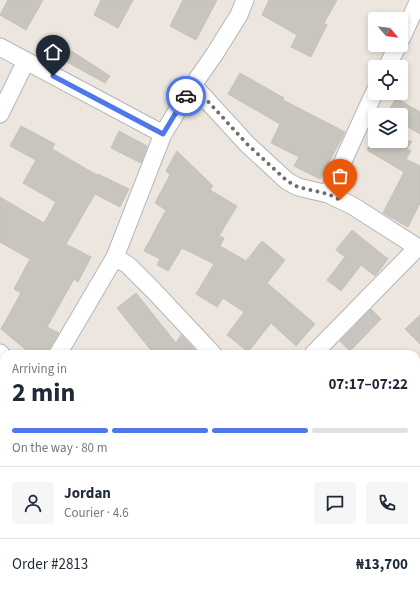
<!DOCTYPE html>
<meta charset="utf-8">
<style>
:root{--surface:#fff;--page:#f6f6f7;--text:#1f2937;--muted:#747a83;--line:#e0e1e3;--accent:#4f77ea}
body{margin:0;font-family:"Source Sans 3",sans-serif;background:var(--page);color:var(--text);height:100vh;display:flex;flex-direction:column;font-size:15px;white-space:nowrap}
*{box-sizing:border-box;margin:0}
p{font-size:13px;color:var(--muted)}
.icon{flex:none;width:22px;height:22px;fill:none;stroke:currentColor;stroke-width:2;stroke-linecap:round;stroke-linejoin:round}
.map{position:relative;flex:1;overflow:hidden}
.details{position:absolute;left:0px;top:350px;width:420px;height:248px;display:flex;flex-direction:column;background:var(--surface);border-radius:12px 12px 0 0;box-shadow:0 2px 6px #0003}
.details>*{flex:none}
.needle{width:26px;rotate:119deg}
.controls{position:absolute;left:368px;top:12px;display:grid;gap:8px}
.controls a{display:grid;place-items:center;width:40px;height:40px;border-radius:4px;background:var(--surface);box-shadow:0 2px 6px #0003;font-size:20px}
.pin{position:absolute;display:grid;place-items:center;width:34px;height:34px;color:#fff;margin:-41px -17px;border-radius:50% 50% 50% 0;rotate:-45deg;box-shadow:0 0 4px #0007}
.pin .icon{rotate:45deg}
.courier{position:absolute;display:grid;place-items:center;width:40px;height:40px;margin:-20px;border:3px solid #4f77ea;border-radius:50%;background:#fff;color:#222;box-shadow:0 1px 5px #0007}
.head em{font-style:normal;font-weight:700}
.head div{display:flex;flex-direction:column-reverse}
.head{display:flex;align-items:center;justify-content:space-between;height:68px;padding:0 12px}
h1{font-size:26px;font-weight:700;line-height:30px}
.bar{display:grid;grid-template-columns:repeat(4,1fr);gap:6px 4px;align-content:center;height:48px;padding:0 12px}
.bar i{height:5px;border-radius:3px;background:var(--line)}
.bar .selected{background:var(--accent)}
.bar p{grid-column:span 4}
.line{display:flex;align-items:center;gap:10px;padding:0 12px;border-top:1px solid var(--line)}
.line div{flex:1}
.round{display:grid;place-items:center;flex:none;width:42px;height:42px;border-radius:4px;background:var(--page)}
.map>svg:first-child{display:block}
</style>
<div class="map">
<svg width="420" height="598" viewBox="0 0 420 598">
<rect width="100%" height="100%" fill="#ece6df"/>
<!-- building -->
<path fill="#c8c4be" stroke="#c7c1b9" d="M8 0H43L26 30 0 15Z
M101 0H133L118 28 94 15Z
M183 0H217L196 40 170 26Z
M269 0H337L324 23 327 25 311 57 291 47 297 35 262 15Z
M70 50 110 76 105 83 67 62Z
M240 73 284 98 283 100 345 132 320 179 294 166 299 157 271 143 280 124 228 94Z
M396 98 420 112V134L401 123V115H386Z
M21 126 55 144 52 149 97 175 98 174 129 189 120 207 95 194 66 244 91 257 78 282 74 279 47 327 59 333 49 349 48 354H31L1 329 21 293 14 289 30 259 0 242V197L44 223 56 202 23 183 36 160 10 146Z
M119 131 147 146 141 163 111 148Z
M372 141H412L407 149 411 151 406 159 420 166V203L408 227 383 213 404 172 367 150Z
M177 151 213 186 210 190 237 206 219 236 224 238 220 246 246 261 262 241 285 260 267 283 315 324 296 346 271 323 248 352 227 335 244 312 223 298 217 307 196 294 214 264 182 248 168 271 157 265 160 259 144 251 166 210 155 203 170 175 166 171Z
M352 230 388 259 375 276 361 265 341 291 327 280 345 257 336 250Z
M136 293 176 343 181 335 199 354H154L117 308Z
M371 309 381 319 350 351 340 341Z
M420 315V344L405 329Z"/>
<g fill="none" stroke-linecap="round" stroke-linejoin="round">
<defs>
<path id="minor" d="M401 39 419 0
M0 47 163 134
M387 67 398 45
M193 85 247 144 287 181 298 187 328 194 353 206 420 249
M0 114 26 61
M328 194 375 91
M115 257 128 265 153 290 213 354
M0 353 4 358
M58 354 115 257 163 134 193 85 214 55 239 15 245 0
M313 354 417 248
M0 461 4 453
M416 486 420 482
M83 598 87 594
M318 598 322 594"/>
</defs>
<!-- minor casing -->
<use href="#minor" stroke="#b3b6be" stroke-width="19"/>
<!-- minor -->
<use href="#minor" stroke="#fff" stroke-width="17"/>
</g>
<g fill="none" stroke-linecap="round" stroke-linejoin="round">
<!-- done -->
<path stroke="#6f6d6b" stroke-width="4" stroke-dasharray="0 7.2" d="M186 96 193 85 247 144 287 181 298 187 328 194 340 200"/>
<!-- route -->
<path stroke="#4f77ea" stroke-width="5" d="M53 76 163 134 186 96"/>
</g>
</svg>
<div class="controls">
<a><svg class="needle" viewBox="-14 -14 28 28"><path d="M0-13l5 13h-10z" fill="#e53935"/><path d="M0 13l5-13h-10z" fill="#747a83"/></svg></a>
<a><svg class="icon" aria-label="locate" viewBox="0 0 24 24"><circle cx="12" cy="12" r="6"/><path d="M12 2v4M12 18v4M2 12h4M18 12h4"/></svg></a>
<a><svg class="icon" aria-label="layers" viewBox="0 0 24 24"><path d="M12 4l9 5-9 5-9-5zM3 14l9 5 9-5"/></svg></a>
</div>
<div class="pin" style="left:340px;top:200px;background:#ea580c"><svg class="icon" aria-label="bag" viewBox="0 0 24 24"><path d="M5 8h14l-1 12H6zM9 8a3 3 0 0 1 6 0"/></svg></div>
<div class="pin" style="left:53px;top:76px;background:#1f2937"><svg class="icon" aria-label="home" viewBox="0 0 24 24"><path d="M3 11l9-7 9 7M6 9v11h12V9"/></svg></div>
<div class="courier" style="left:186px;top:96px"><svg class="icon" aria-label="car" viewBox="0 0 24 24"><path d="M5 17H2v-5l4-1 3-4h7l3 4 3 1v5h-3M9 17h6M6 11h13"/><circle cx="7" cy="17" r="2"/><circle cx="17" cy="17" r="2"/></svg></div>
<section class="details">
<div class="head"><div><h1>2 min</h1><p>Arriving in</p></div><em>07:17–07:22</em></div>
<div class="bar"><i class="selected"></i><i class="selected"></i><i class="selected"></i><i></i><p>On the way · 80 m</p></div>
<div class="line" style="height:72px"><a class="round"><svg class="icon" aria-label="person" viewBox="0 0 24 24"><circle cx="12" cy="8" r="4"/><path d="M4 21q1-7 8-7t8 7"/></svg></a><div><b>Jordan</b><p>Courier · 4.6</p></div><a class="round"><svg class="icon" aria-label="chat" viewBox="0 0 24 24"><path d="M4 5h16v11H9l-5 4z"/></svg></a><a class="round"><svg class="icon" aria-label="phone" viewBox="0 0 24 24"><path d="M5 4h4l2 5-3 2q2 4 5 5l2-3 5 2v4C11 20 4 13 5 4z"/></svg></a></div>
<div class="line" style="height:52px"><div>Order #2813</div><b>₦13,700</b></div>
</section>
</div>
